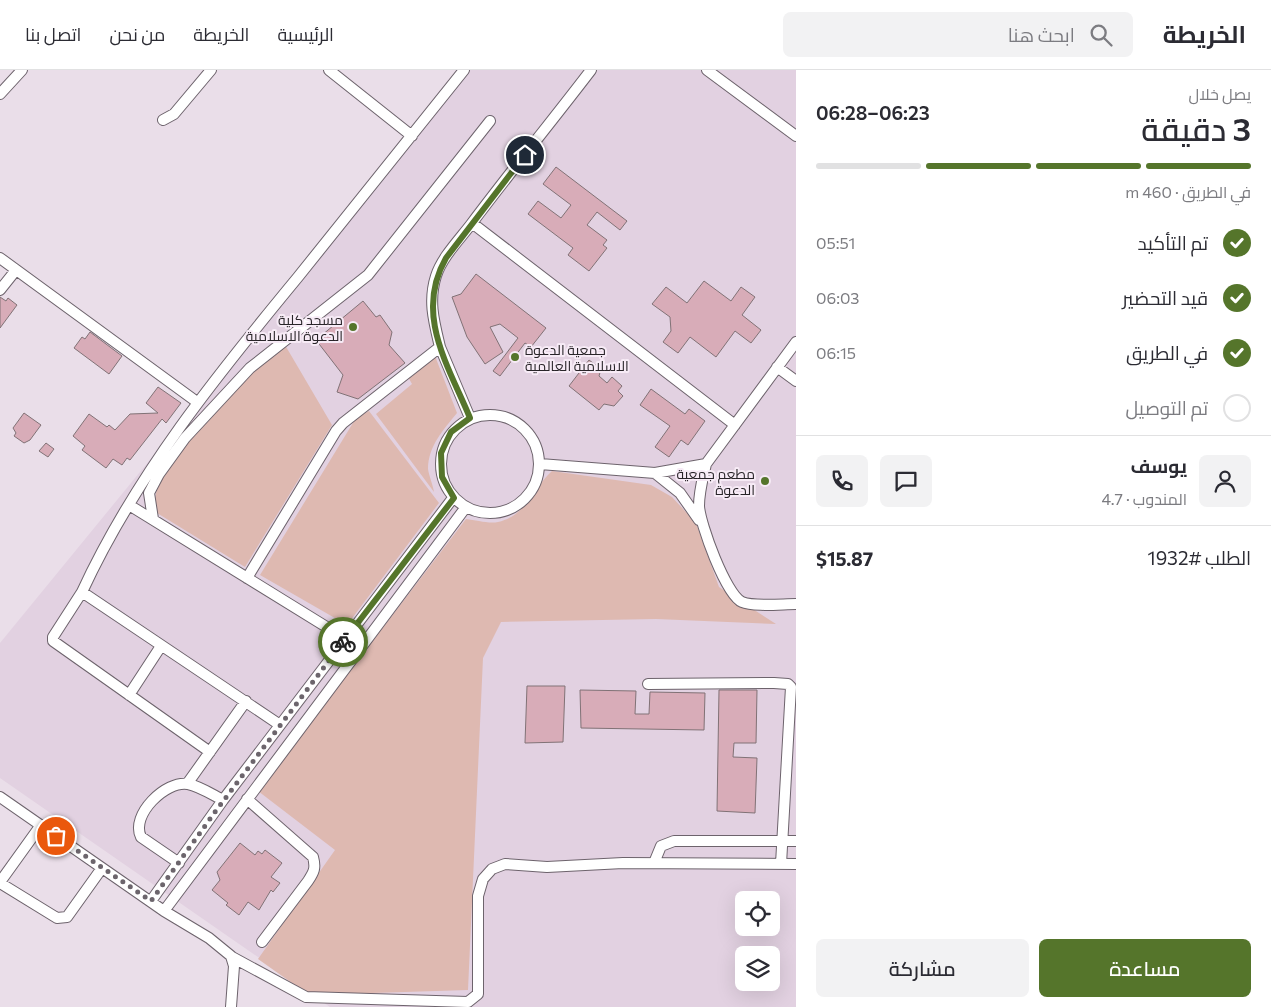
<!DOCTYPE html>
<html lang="ar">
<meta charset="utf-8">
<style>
:root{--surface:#fff;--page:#f2f2f3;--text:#2b2b33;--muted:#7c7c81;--line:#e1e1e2;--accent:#55752b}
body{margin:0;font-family:Commissioner,Cairo,sans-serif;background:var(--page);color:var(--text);direction:rtl;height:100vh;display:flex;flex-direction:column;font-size:19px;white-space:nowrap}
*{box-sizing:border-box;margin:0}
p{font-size:16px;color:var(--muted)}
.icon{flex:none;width:28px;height:28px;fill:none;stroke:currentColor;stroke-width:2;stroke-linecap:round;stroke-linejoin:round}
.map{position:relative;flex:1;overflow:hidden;direction:ltr}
.panel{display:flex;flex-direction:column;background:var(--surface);width:475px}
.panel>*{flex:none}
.tools{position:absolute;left:735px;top:821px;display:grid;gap:10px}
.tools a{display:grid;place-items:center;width:45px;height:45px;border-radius:8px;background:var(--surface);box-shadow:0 5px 20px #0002;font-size:25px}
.pin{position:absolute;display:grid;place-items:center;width:42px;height:42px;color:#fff;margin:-21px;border:2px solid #fff;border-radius:50%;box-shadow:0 1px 5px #0007}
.courier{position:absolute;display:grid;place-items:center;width:50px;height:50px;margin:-25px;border:4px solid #55752b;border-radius:50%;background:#fff;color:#222;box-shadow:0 1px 6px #0007}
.summary em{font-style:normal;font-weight:600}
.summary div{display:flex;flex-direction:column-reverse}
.summary{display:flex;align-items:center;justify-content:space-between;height:85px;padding:0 20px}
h1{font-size:32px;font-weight:600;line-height:38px}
.bar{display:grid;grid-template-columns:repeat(4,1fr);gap:8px 5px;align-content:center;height:60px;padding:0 20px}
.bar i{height:6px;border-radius:4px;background:var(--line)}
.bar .current{background:var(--accent)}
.bar p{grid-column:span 4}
.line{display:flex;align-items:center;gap:12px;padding:0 20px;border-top:1px solid var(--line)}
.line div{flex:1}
.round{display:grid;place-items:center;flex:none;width:52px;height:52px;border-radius:8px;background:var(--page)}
ol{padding:0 20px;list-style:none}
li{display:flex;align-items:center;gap:15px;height:55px}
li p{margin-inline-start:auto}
li .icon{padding:5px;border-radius:50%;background:var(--accent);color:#fff;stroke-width:4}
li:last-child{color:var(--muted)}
li i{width:28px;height:28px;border:2px solid var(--line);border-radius:50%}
.button{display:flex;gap:10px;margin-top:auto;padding:10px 20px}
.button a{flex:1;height:58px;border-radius:8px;background:var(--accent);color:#fff;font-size:20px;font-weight:600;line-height:58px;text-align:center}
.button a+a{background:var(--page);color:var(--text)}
header{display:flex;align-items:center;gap:30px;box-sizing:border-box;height:70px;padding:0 25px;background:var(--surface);border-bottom:1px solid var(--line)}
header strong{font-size:24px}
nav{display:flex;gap:28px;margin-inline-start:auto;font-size:18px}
.search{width:350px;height:45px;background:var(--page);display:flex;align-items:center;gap:12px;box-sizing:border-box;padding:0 18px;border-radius:8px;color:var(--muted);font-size:19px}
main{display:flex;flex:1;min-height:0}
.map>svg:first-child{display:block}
</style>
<header>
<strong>الخريطة</strong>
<div class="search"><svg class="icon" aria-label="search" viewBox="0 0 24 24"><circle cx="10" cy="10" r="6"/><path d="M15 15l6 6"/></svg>ابحث هنا</div>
<nav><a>الرئيسية</a><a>الخريطة</a><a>من نحن</a><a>اتصل بنا</a></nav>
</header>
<main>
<section class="panel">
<div class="summary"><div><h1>3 دقيقة</h1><p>يصل خلال</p></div><em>06:23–06:28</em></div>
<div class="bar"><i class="current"></i><i class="current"></i><i class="current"></i><i></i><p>في الطريق · 460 m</p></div>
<ol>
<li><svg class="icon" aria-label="check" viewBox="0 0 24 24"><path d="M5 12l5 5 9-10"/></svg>تم التأكيد<p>05:51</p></li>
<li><svg class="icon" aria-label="check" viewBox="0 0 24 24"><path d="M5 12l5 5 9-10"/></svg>قيد التحضير<p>06:03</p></li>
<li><svg class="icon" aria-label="check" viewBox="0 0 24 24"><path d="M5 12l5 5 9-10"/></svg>في الطريق<p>06:15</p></li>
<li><i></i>تم التوصيل</li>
</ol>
<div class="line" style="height:90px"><a class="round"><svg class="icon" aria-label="person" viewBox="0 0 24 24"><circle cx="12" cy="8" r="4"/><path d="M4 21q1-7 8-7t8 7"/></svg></a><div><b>يوسف</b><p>المندوب · 4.7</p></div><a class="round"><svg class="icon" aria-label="chat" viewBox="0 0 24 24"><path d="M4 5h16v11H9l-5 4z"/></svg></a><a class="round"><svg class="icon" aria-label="phone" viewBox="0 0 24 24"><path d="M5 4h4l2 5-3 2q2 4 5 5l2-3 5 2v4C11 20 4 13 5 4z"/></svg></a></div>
<div class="line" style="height:65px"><div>الطلب #1932</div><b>$15.87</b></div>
<div class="button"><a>مساعدة</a><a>مشاركة</a></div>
</section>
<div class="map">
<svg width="796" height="937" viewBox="0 0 796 937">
<rect width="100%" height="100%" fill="#eadee9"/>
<!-- built -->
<path fill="#e2d1e1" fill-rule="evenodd" d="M469 0H796V937H330L0 708V573ZM744 830H771V858H744ZM744 885H771V912H744Z"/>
<!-- green -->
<path fill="#deb9b1" d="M285 275 332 355 245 497 157 443 155 429 157 418 165 402 196 363 245 308Z
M435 286 457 343C444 359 428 376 428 399 429 406 433 415 434 422L376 344 412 314 408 307Z
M369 341 439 433 347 555 260 505 356 348Z
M552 401 651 415 672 427 696 453 719 517 776 554 656 549 501 552 483 588 468 920 309 925 258 889 335 780 258 721 466 449C476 450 489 454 498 452 526 446 533 418 552 401Z"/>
<!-- building -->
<path fill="#d8acb8" stroke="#817276" d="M556 97 627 151 620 160 597 142 587 155 607 170 603 175 607 178 589 201 568 185 573 178 528 144 538 131 561 148 571 135 543 114Z
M476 204 546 258 531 277 525 273 500 306 493 301 518 268 500 254 490 257 503 282 485 294 467 267 452 227 461 224Z
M704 211 731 231 741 217 755 227 742 245 761 260 751 273 735 261 716 287 690 267 678 283 663 272 671 261 670 247 652 234 666 217 687 233Z
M0 227 6 231 8 228 17 235 0 258Z
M363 231 376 247 380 245 392 262 389 275 405 293 358 329 337 322 343 305 316 270Z
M90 262 122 286 109 304 74 278 82 267 85 269Z
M589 290 601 299 599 306 607 313 612 307 622 316 618 321 623 326 614 336 604 334 599 340 569 316Z
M158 317 181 333 166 353 162 349 130 390 127 388 122 395 113 389 106 398 82 380 85 376 73 366 89 344 107 357 109 355 115 360 130 344 158 343 146 333Z
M651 319 685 344 689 339 705 351 688 375 681 370 669 387 655 377 670 356 640 335Z
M24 343 41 355 30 370 24 373 14 366 16 363 13 358Z
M46 373 54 379 48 387 39 381Z
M527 616H565L563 672 525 673Z
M580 620 636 621 635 644H649L650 622 705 623 704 660 581 658Z
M719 620H757L756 673H734L733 687 757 688 755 743 717 741Z
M240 773 255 785 258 781 262 784 265 780 282 793 271 807 280 813 273 822 271 820 259 840 248 832 239 845 226 835 228 833 212 820 220 810 217 802Z"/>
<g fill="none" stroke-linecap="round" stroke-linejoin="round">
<defs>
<path id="minor" d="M329 0 412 66
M707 0 796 66
M0 24 22 0
M163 50 174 44 211 0
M472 153 735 355
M0 188 197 332
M0 220 16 200
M796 272 706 394C703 408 699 421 699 436 700 454 726 525 742 532 754 537 782 534 796 534
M440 277C434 252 428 231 436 206 442 187 460 169 472 153 511 101 552 51 591 0
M777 297 796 311
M441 394a49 49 0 1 1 98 0a49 49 0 1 1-98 0Z
M540 394 655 403 706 394
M655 403 680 423 699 450
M129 435 346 569
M153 449 149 423 159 404 185 368 250 298 368 205 490 51
M247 508 336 361 343 353 440 277 470 348
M82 522 53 567V571L210 682
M648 614 774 613 788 614 791 617 781 794
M129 625 161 576
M280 655 82 522C136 405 217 305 298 207 354 138 409 69 464 0
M187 714 246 631
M0 727 164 841 209 868 231 886 234 896 231 937
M247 729 313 787C316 798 314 802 308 811L262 872
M179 793 141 767C130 745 166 710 188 714 199 716 213 725 223 730
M654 793 661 776 674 771H796
M0 812 41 755
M0 813 57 848 67 847 102 798
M151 831 223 730 453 428
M164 841 466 437
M232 887 306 927 468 932 478 924V826L483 809 492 799 505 794 547 797 623 793 796 794"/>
</defs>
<!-- minor casing -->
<use href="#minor" stroke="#6d636c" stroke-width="12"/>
<!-- minor -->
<use href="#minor" stroke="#fff" stroke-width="10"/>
</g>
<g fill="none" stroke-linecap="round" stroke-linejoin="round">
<!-- done -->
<path stroke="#6c656c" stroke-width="5" stroke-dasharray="0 9" d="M56 766 151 831 215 742 343 572"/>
<!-- route -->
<path stroke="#55752b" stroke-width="6" d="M343 572 454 428 442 407 441 383 451 362 470 348C448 295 414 244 446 188L525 85"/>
</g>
<!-- markers -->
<g fill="#55752b" stroke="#f7ebf6" stroke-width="2">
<circle cx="353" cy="257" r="5"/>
<circle cx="515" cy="287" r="5"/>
<circle cx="765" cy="411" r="5"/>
</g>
<g text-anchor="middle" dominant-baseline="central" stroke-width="4" stroke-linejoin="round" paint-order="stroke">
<!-- poi labels -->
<g font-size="14" fill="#282428" stroke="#f7ebf6" text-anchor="end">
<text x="343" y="249">مسجد كلية<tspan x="343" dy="16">الدعوة الاسلامية</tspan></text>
<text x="525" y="279" text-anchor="start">جمعية الدعوة<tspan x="525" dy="16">الاسلامية العالمية</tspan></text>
<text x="755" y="403">مطعم جمعية<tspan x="755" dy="16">الدعوة</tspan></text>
</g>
</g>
</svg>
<div class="tools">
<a><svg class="icon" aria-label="locate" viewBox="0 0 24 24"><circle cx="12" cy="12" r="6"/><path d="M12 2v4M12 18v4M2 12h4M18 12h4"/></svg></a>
<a><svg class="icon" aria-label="layers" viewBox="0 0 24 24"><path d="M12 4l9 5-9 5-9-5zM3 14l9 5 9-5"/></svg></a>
</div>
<div class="pin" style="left:56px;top:766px;background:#ea580c"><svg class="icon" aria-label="bag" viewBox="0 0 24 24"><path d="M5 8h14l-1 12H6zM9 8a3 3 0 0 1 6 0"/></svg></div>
<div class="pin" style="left:525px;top:85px;background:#1f2937"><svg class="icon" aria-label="home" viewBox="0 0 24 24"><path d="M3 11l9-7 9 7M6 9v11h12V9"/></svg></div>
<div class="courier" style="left:343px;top:572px"><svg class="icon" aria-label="bike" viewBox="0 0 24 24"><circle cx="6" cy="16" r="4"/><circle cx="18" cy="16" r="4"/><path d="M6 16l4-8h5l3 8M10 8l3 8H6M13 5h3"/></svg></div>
</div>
</main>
